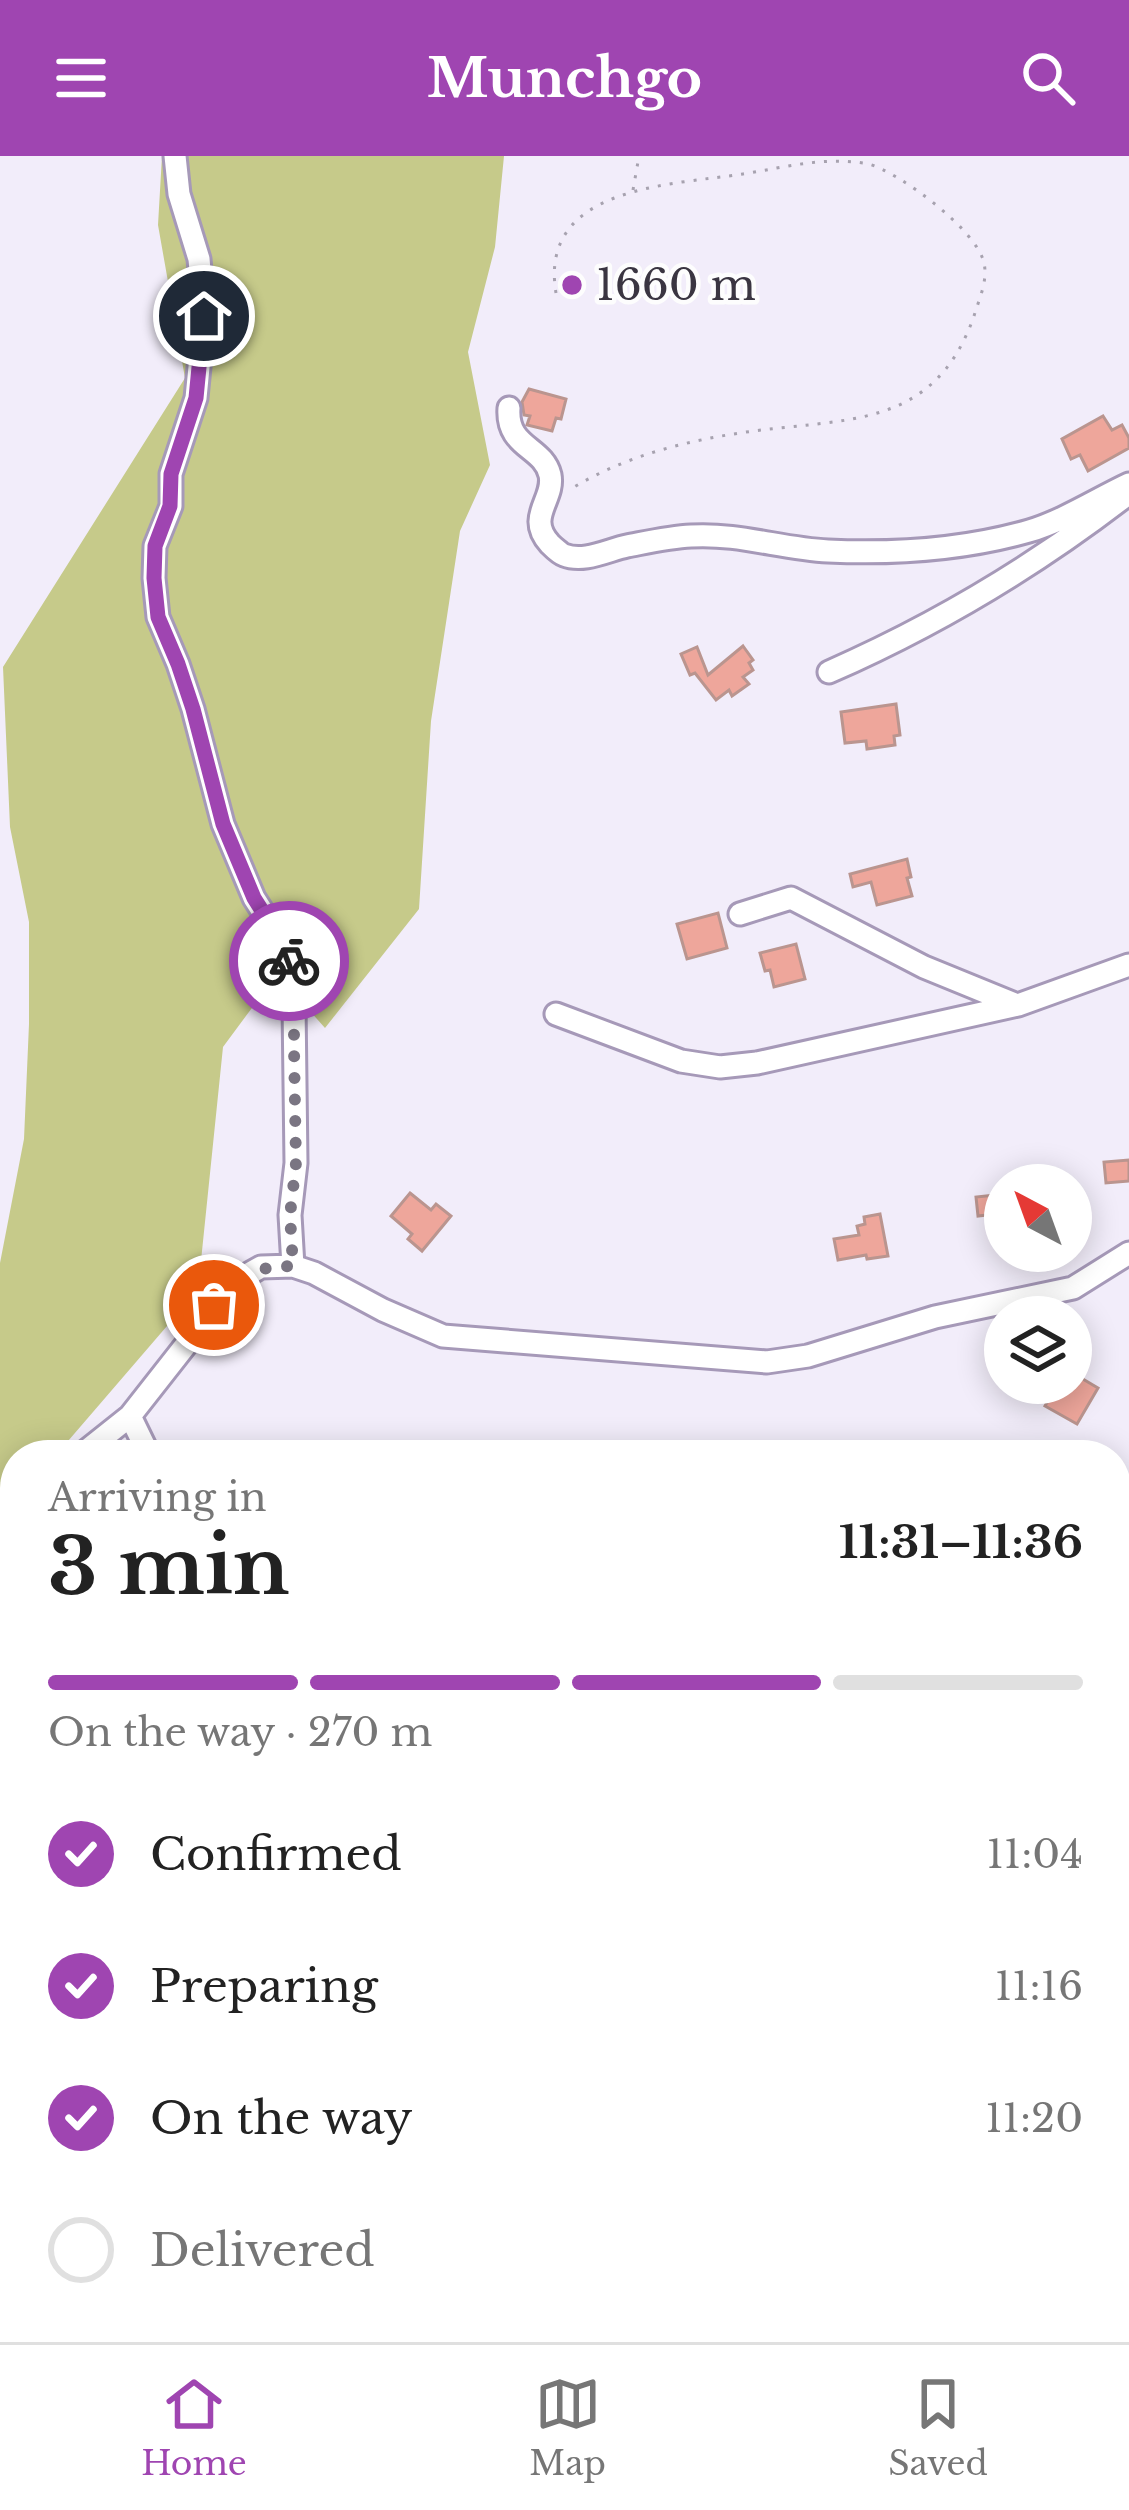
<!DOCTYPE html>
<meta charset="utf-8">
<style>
:root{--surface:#fff;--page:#f2f2f2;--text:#222;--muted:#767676;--line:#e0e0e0;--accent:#9f45b1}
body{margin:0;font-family:"Libre Baskerville",serif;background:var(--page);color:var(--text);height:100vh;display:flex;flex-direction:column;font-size:45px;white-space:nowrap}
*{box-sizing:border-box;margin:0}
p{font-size:39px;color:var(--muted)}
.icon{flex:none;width:66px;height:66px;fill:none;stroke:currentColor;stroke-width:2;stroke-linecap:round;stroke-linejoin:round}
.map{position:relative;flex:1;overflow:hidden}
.drawer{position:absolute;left:0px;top:1284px;width:1131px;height:903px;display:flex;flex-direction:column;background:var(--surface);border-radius:48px 48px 0 0;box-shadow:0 6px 30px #0003}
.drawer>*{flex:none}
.needle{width:78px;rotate:319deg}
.fabs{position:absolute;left:984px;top:1008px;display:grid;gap:24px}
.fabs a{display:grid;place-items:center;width:108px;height:108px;border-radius:50%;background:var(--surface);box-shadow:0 6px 30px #0003;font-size:60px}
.pin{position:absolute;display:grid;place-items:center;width:102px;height:102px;color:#fff;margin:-51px;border:6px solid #fff;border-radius:50%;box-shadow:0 3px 12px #0007}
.courier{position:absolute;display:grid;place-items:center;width:120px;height:120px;margin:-60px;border:9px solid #9f45b1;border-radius:50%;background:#fff;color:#222;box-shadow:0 3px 15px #0007}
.summary em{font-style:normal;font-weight:800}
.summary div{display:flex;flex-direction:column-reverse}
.summary{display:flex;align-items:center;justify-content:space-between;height:204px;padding:0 48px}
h1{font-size:78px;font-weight:800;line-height:90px}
.bar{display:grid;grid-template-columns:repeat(4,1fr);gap:18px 12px;align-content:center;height:144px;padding:0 48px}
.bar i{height:15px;border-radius:9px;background:var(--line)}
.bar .on{background:var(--accent)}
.bar p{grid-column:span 4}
ol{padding:0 48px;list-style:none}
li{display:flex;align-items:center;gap:36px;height:132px}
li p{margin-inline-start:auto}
li .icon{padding:12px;border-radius:50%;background:var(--accent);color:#fff;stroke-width:4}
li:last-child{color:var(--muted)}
li i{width:66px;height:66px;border:6px solid var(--line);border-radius:50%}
header{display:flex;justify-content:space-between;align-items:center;height:156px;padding:0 48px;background:var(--accent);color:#fff;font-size:54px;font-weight:800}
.tab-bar{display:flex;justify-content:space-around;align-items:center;height:168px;border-top:3px solid var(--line);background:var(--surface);font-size:33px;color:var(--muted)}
.tab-bar a{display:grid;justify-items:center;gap:6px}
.tab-bar .on{color:var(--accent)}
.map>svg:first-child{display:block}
</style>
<header><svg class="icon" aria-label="menu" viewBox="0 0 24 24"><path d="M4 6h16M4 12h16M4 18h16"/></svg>Munchgo<svg class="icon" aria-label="search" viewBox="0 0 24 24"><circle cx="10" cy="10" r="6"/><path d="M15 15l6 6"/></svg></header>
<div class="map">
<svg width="1129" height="2186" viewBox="0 0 1129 2186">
<rect width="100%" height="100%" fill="#f2edfa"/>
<!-- green -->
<path fill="#c6ca8a" d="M162 0H504L495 91 468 196 490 309 460 375 431 565 419 753 325 872 277 818 223 891 198 1134 56 1299H15V1339L0 1352V1107L24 983 29 868V766L10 671 3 511 185 222 158 69Z"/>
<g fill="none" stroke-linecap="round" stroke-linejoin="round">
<!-- river -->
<path stroke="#7492c8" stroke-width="30" d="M1116 2055 1129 2060
M250 2186 261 2172"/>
</g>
<!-- building -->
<path fill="#eea69b" stroke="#ba958f" stroke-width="3" d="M529 233 566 243 561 263 556 262 552 275 527 269 530 260 524 259 522 246Z
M1103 260 1112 274 1122 269 1129 282V292L1088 315 1080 299 1071 303 1062 283Z
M743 490 753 504 749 507 753 514 743 521 749 528 732 540 729 534 716 544 695 517 690 519 681 498 697 491 708 519Z
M896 548 900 579 894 580 895 589 867 593 866 585 845 587 841 556Z
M907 703 911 721 907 722 912 740 877 749 871 726 853 731 850 718Z
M718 757 727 792 687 803 677 768Z
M796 788 805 823 774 831 770 814 765 815 760 797Z
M1129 1004V1025L1106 1027 1104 1006Z
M410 1037 431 1054 436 1048 451 1060 422 1095 408 1083 412 1078 391 1060Z
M1005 1038V1057L978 1060 976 1041Z
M880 1058 888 1100 867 1103 866 1099 838 1104 834 1083 859 1079 857 1070 865 1068 864 1061Z
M1071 1216 1098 1232 1077 1268 1045 1250 1058 1227H1071Z
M0 1613 15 1625V1681L0 1670Z"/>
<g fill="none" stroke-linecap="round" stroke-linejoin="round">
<defs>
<path id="minor" d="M175 0 179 38 199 103 204 160 196 242 171 318V350L155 390 154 422 158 461 178 508 193 553 223 668 254 742 287 794 294 848 296 1007 290 1059 293 1110
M509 252C506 292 543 290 550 319 555 344 525 361 550 388 553 391 561 398 564 399 584 407 608 394 627 390 648 386 670 381 691 380 739 377 782 393 828 395 894 398 966 393 1029 375 1063 365 1097 343 1129 328
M829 516C934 470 1033 411 1124 341
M740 758 791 742 924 811 1017 849
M556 858 681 905 720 911 757 907 1018 849 1129 809
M130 1260 149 1299
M81 1299 130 1260 236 1125 261 1111 293 1110 314 1117 383 1154 443 1180 767 1206 808 1200 935 1161 1073 1132 1129 1097
M0 1369 15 1357"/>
<path id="highway" d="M1116 1406 1129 1390
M0 1787 15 1779"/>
</defs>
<!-- minor casing -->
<use href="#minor" stroke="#a699b8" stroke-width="27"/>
<!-- highway casing -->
<use href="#highway" stroke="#b7935f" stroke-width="36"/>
<!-- path -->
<path stroke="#a7a2af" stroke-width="3" stroke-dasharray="3 9" stroke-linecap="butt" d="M633 34 639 0
M556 137C538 30 671 29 743 18 787 11 824 0 869 8 900 17 977 74 984 107 988 125 979 143 974 160 933 277 841 261 740 277 680 286 621 302 569 334
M347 2172 366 2181
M308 2186 314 2172
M364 2186 366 2181 378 2186"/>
<!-- minor -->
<use href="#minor" stroke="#fff" stroke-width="21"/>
<!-- highway -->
<use href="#highway" stroke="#fac66f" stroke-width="30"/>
</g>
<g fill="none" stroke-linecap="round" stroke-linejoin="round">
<!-- done -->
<path stroke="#7a7582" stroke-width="12" stroke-dasharray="0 21.6" d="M214 1149C243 1117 248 1112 293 1110L290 1059 296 1007 294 892V848L289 805"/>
<!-- route -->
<path stroke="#9f45b1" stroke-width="15" d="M204 160 196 242 171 318 170 350 155 390 154 422 158 461 178 508 193 553 223 668 254 742 287 794 289 805"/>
</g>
<!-- markers -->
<circle fill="#9f45b1" stroke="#fdfdfd" stroke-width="4.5" cx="572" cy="129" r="12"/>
<g text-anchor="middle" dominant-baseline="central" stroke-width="9" stroke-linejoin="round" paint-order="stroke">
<!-- poi labels -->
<g font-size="42" fill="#3a3541" stroke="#fdfdfd" text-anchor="start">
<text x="596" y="129">1660 m</text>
</g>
</g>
</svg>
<div class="fabs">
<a><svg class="needle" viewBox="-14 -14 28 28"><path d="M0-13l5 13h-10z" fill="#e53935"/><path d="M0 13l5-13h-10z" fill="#767676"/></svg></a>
<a><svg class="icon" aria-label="layers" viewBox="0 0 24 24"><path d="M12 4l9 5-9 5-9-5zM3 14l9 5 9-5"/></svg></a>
</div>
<div class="pin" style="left:214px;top:1149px;background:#ea580c"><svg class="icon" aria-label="bag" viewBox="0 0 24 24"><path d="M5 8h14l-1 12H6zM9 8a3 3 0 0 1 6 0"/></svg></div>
<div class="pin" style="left:204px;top:160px;background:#1f2937"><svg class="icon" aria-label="home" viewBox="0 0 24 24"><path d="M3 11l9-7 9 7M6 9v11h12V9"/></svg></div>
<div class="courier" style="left:289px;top:805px"><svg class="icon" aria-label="bike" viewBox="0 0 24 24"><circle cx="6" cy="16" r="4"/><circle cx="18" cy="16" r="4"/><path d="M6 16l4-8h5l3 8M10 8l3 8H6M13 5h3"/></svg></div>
<section class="drawer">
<div class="summary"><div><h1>3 min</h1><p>Arriving in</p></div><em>11:31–11:36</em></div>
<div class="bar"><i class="on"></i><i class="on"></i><i class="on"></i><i></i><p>On the way · 270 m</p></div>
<ol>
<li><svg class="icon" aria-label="check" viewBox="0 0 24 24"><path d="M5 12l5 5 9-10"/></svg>Confirmed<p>11:04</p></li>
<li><svg class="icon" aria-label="check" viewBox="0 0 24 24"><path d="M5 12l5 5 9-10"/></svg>Preparing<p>11:16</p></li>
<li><svg class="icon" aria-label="check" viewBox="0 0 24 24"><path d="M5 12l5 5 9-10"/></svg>On the way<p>11:20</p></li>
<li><i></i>Delivered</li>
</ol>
</section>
</div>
<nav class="tab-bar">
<a class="on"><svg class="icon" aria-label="home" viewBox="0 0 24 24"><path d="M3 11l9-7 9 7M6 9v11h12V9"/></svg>Home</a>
<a><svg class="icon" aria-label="map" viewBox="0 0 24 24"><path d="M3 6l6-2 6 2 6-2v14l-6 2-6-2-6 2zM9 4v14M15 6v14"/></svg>Map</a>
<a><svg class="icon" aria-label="saved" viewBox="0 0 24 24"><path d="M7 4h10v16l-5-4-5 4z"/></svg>Saved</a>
</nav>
